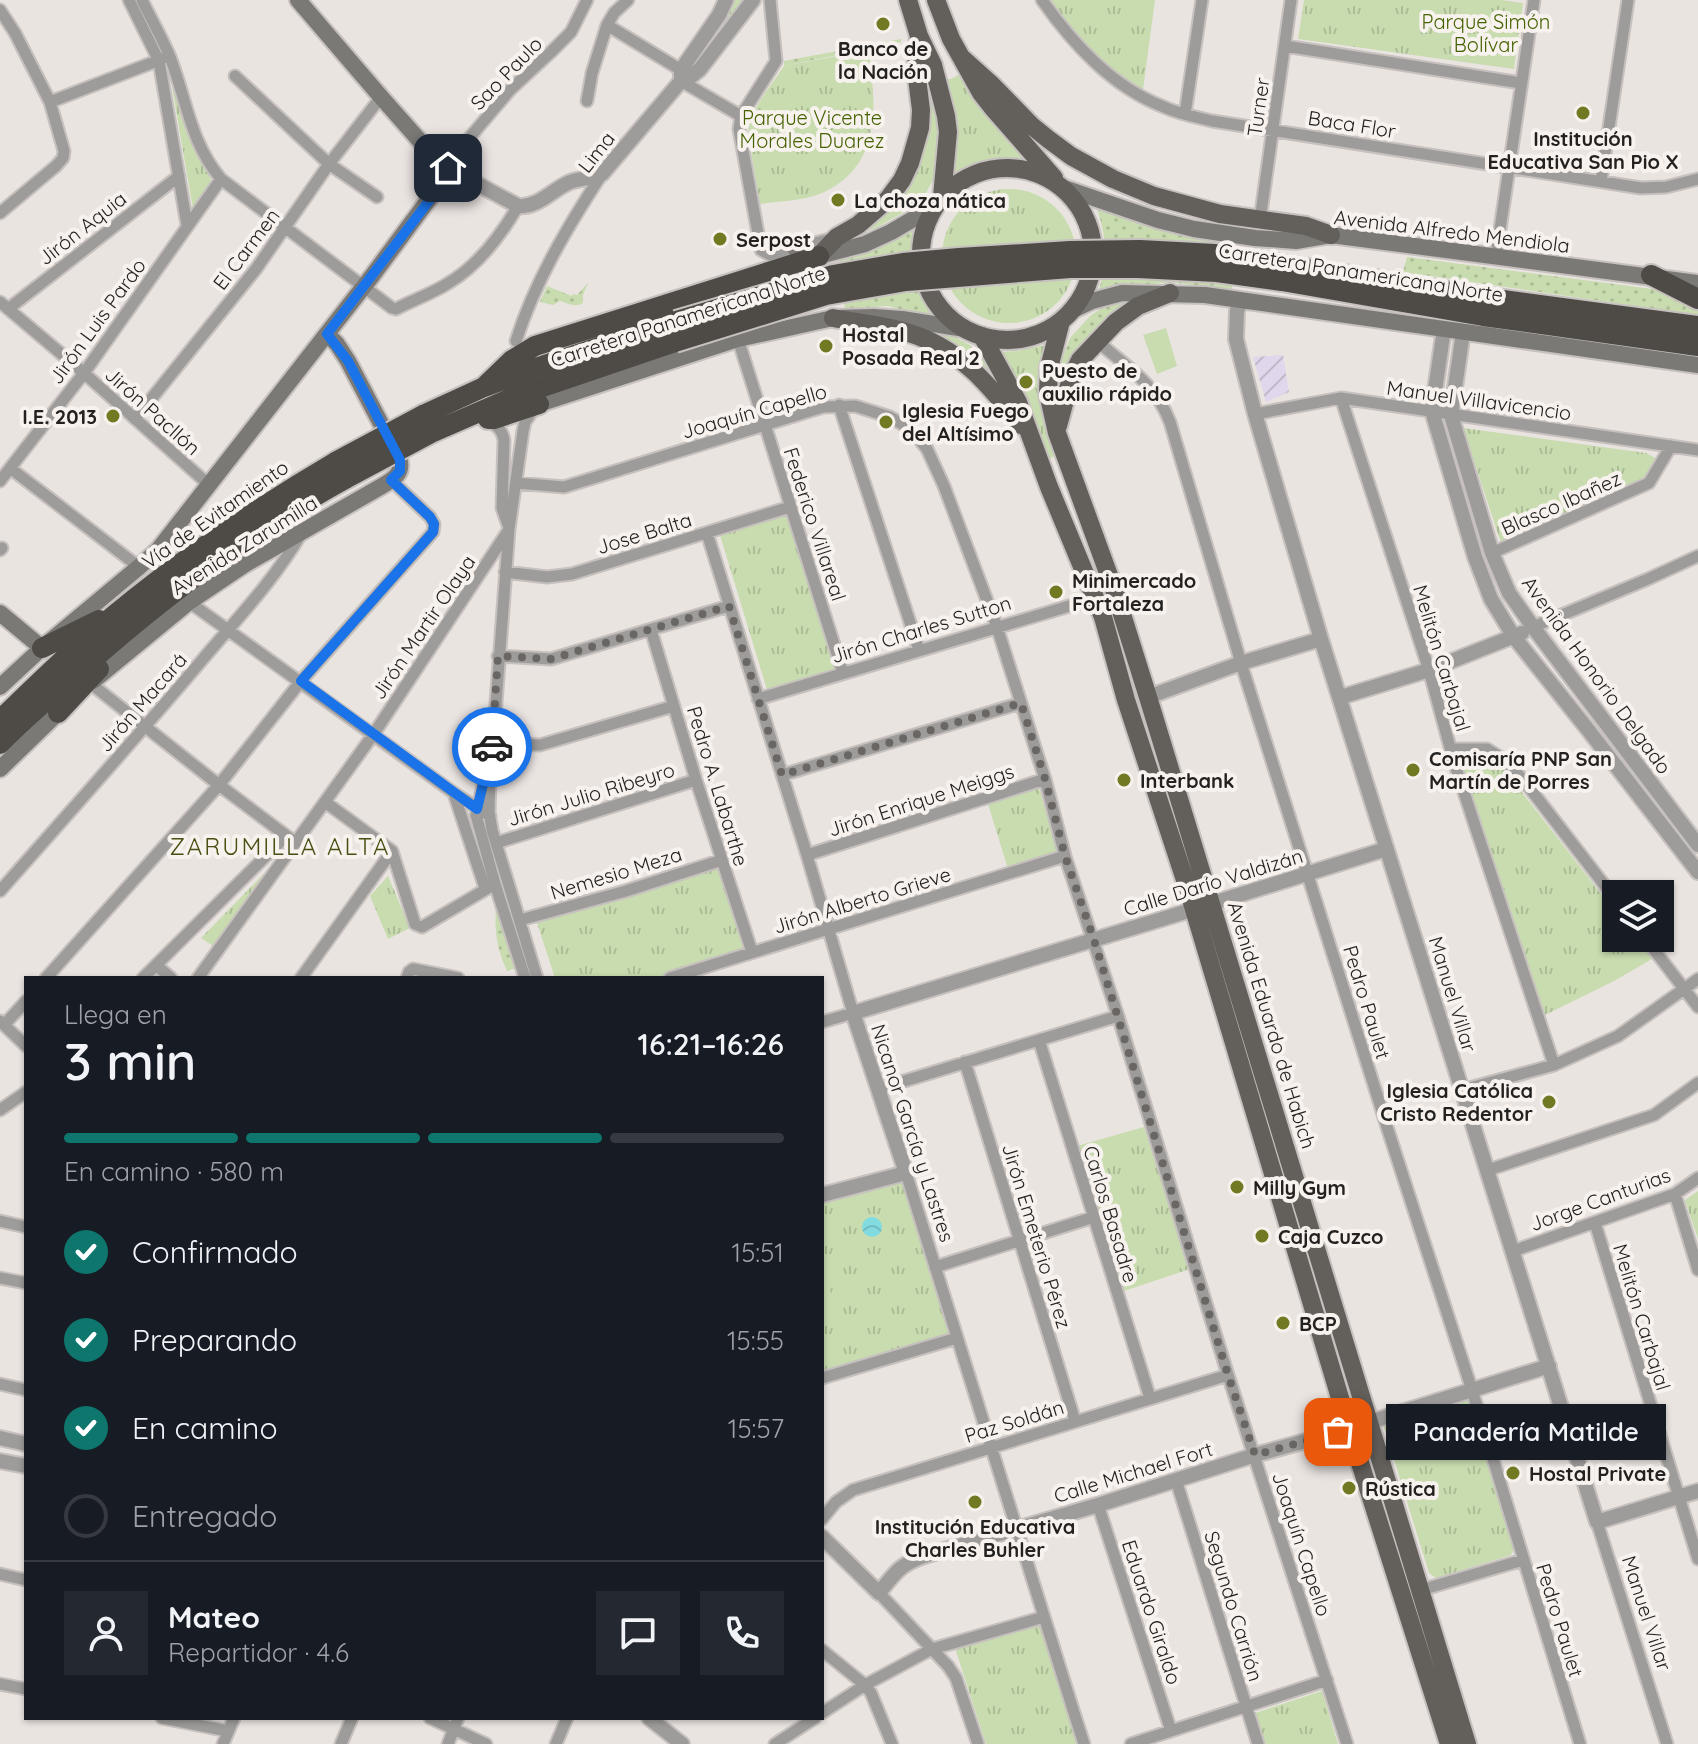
<!DOCTYPE html>
<html lang="es">
<meta charset="utf-8">
<style>
:root{--surface:#171b24;--page:#242831;--text:#f1f3f6;--muted:#9ea1a6;--line:#363941;--accent:#0f766e}
body{margin:0;font-family:Quicksand,sans-serif;background:var(--page);color:var(--text);height:100vh;display:flex;flex-direction:column;font-size:30px;white-space:nowrap}
*{box-sizing:border-box;margin:0}
p{font-size:26px;color:var(--muted)}
.icon{flex:none;width:44px;height:44px;fill:none;stroke:currentColor;stroke-width:2;stroke-linecap:round;stroke-linejoin:round}
.map{position:relative;flex:1;overflow:hidden}
.details{position:absolute;left:24px;top:976px;width:800px;height:744px;display:flex;flex-direction:column;background:var(--surface);border-radius:0px;box-shadow:0 2px 6px #0004}
.details>*{flex:none}
.fabs{position:absolute;left:1602px;top:880px;display:grid;gap:16px}
.fabs a{display:grid;place-items:center;width:72px;height:72px;border-radius:0px;background:var(--surface);box-shadow:0 2px 6px #0004;font-size:40px}
.pin{position:absolute;display:grid;place-items:center;width:68px;height:68px;color:#fff;margin:-34px;border-radius:16px;box-shadow:0 4px 12px #0006}
.courier{position:absolute;display:grid;place-items:center;width:80px;height:80px;margin:-40px;border:6px solid #1a73e8;border-radius:50%;background:#fff;color:#222;box-shadow:0 2px 10px #0007}
.bubble{position:absolute;height:56px;border-radius:0px;background:var(--surface);box-shadow:0 2px 6px #0004;font-size:26px;font-weight:600;line-height:56px;text-align:center}
.head em{font-style:normal;font-weight:600}
.head div{display:flex;flex-direction:column-reverse}
.head{display:flex;align-items:center;justify-content:space-between;height:136px;padding:0 40px}
h1{font-size:52px;font-weight:600;line-height:60px}
.bar{display:grid;grid-template-columns:repeat(4,1fr);gap:12px 8px;align-content:center;height:96px;padding:0 40px}
.bar i{height:10px;border-radius:6px;background:var(--line)}
.bar .selected{background:var(--accent)}
.bar p{grid-column:span 4}
.line{display:flex;align-items:center;gap:20px;padding:0 40px;border-top:2px solid var(--line)}
.line div{flex:1}
.round{display:grid;place-items:center;flex:none;width:84px;height:84px;border-radius:0px;background:var(--page)}
ol{padding:0 40px;list-style:none}
li{display:flex;align-items:center;gap:24px;height:88px}
li p{margin-inline-start:auto}
li .icon{padding:8px;border-radius:50%;background:var(--accent);color:#fff;stroke-width:4}
li:last-child{color:var(--muted)}
li i{width:44px;height:44px;border:4px solid var(--line);border-radius:50%}
.map>svg:first-child{display:block}
</style>
<div class="map">
<svg width="1698" height="1744" viewBox="0 0 1698 1744">
<defs>
<pattern id="industrial-furrows" width="10" height="10" patternUnits="userSpaceOnUse" patternTransform="scale(2)"><rect width="10" height="10" fill="#e1d7ec"/><path d="M-1 1l2-2M0 10L10 0M9 11l2-2" fill="none" stroke="#c1b8ca"/></pattern>
<pattern id="grass-dots" width="8" height="8" patternUnits="userSpaceOnUse" patternTransform="scale(2)"><rect width="8" height="8" fill="#c8dcaf"/><path d="M2 2h.1M6 6h.1" fill="none" stroke="#acbc96" stroke-width="1.8" stroke-linecap="round"/></pattern>
<pattern id="park-tufts" width="24" height="20" patternUnits="userSpaceOnUse" patternTransform="scale(2)"><rect width="24" height="20" fill="#c8dcaf"/><path d="M3 7l-1-3M5 7V3M7 7l1-3M15 17l-1-3M17 17v-4M19 17l1-3" fill="none" stroke="#acbc96"/></pattern>
<pattern id="water-waves" width="16" height="10" patternUnits="userSpaceOnUse" patternTransform="scale(2)"><rect width="16" height="10" fill="#81dbe1"/><path d="M0 5q4-4 8 0t8 0" fill="none" stroke="#6fbcc1"/></pattern>
</defs>
<rect width="100%" height="100%" fill="#eae4e1"/>
<!-- industrial -->
<path fill="url(#industrial-furrows)" d="M1283 355 1289 392 1266 402 1253 357Z"/>
<!-- grass -->
<path fill="url(#grass-dots)" d="M901 39V42L784 66V61Z
M1093 199 1243 240C1235 252 1227 275 1233 290L1168 282 1098 292C1110 260 1106 230 1093 199Z
M915 225C912 258 913 293 935 319L888 306 845 309 838 260 871 250Z
M1407 257 1660 290 1698 305V315L1403 272Z
M588 283 583 295V303C574 308 568 303 560 301L553 305 540 302 547 286 572 296 573 294 577 295Z
M1140 296C1088 326 1079 342 1059 397L1057 372 1070 338 1091 315 1114 301Z
M912 326 949 334 970 345 982 358 1000 382 1011 411Z
M496 908 516 968 507 971C497 949 494 931 496 908Z"/>
<!-- park -->
<path fill="url(#park-tufts)" d="M732 0H746L694 75 688 72Z
M1050 0H1155L1143 90C1105 67 1073 39 1050 0Z
M1304 0H1501L1523 3 1514 69 1298 39Z
M868 50C877 103 882 167 822 193 804 201 780 201 760 204L748 133C750 109 771 86 784 66Z
M920 53 941 128 937 170 933 180 926 193 904 212 876 228 853 236 905 187Z
M958 75 984 110 1030 160C999 158 981 163 953 175L958 137 956 115 947 79H951Z
M172 87 212 182 193 209Z
M942 256a67 67 0 1 1 134 0a67 67 0 1 1-134 0Z
M1045 345 1037 382 1057 454 1048 460 998 352 1017 351Z
M1463 428 1646 453 1659 460 1644 478 1501 543Z
M789 514 836 671 768 693 720 535Z
M1481 756 1498 763 1506 772 1616 913V938H1636L1652 959 1614 981 1539 1018 1458 762 1462 757Z
M1039 788 1059 853 1008 869 988 804Z
M281 856 216 948 201 938Z
M719 865 745 951 657 978H555L537 923Z
M388 876 410 928 388 939 370 896Z
M1144 1127 1190 1269 1124 1291 1077 1146Z
M906 1173 957 1338 822 1378V1195Z
M1698 1191V1239L1685 1200Z
M1463 1396 1469 1400 1514 1549 1511 1555 1436 1578 1429 1573 1383 1424Z
M1036 1623 1043 1627 1078 1744H986L956 1651 958 1646Z
M1322 1691 1338 1744H1265L1255 1713Z"/>
<!-- pitch -->
<path fill="#c8dcaf" d="M1166 328 1177 366 1157 374 1143 335Z
M822 1265 838 1315 822 1320Z"/>
<!-- water -->
<path fill="url(#water-waves)" d="M862 1227a10 10 0 1 1 20 0a10 10 0 1 1-20 0Z"/>
<g fill="none" stroke-linecap="round" stroke-linejoin="round">
<defs>
<path id="minor" d="M129 0 159 61 187 225
M142 0C151 19 162 38 170 57 187 101 190 142 221 179L392 308 396 309C413 300 431 294 447 284 478 266 500 237 518 206
M770 0 776 61 741 116 739 129 761 250 770 255 834 238
M1042 0C1073 44 1112 87 1164 107 1179 114 1196 117 1212 121L1641 188 1666 187 1698 179
M0 10 15 33 50 102 64 151 63 158 56 166 0 213
M607 25 681 70
M1285 46 1521 83
M235 76 329 164 377 197
M681 81 741 116
M587 101 592 73 607 25 614 13 628 0
M50 102 162 59
M1185 114 1202 0
M448 168 465 143 510 90 551 52 571 32 587 0
M1601 181 1628 0
M1260 220 1291 0
M1496 256 1534 0
M0 302 84 373 209 485
M8 309 179 176
M738 339 843 673
M516 341C535 281 568 226 602 174
M1097 341C1127 367 1155 383 1170 422L1241 663 1388 1130 1472 1390 1580 1744
M1341 398 1429 670 1454 762 1554 1065
M839 405 919 650
M1255 414 1341 398 1698 450
M135 419 256 269 329 164 381 97
M489 422C498 426 502 430 504 440L502 508 508 525
M10 468 139 567
M0 481 84 373 221 179
M516 483 564 487 823 407 855 406 890 417 902 424 916 435 927 449 944 486 997 627 1045 779 1065 856 1118 1016 1228 1375 1347 1744
M707 533 807 855 853 1013 822 1022
M0 550 2 548
M1492 553 1649 483 1671 446
M505 572 547 577 572 574 790 507
M189 602 454 793 490 816
M1533 627 1648 579 1698 556
M651 630 696 780 752 952
M498 656 551 659 729 606
M90 683 219 785 296 843
M758 699 1096 598
M493 743 540 745 674 706
M1451 749H1487L1506 761 1525 782 1616 900
M782 775 1021 703
M490 777 489 812 492 830 537 978
M454 794 485 888
M325 802 392 851 415 924 422 927 495 884
M496 843 696 780
M807 855 1045 779
M0 891C68 814 136 738 203 659 236 620 275 579 301 534
M520 920 626 891 722 860
M1645 938 1698 1007
M156 965 171 978
M46 978 219 785 301 681 433 532 434 524 430 517 391 480
M143 978 286 836
M198 978 373 735 508 531
M301 978 392 851
M407 978 409 972 413 969 458 978
M525 978 495 884 476 815 493 743 509 529 523 431 525 422 535 407
M670 978 1065 856
M0 1021 26 1046
M4 1025 26 1001
M1039 1040 1150 1398
M965 1062 1075 1421
M878 1089 1118 1016
M1462 1090 1554 1065 1618 1036 1698 979
M0 1110 26 1092
M1488 1170 1654 1115 1698 1083
M906 1173C965 1363 1023 1554 1084 1744
M1675 1194 1698 1270
M0 1221 26 1227
M1595 1223 1698 1559
M1513 1251 1675 1194 1698 1178
M935 1267 1094 1217
M0 1278 26 1283
M822 1378 957 1338
M0 1384 26 1390
M1176 1480 1258 1744
M1098 1505 1171 1731
M822 1519 836 1502 853 1490 1228 1375
M1597 1522 1667 1744
M0 1574 26 1580
M1421 1590 1523 1560
M879 1593 948 1666 956 1678 978 1744
M822 1650 865 1685 871 1693 892 1744
M0 1684 26 1689
M822 1713 865 1685 932 1649 1044 1617
M162 1718 228 1731
M430 1718 486 1744
M223 1744 234 1718
M341 1744 352 1718
M448 1744 458 1718
M556 1744 567 1718
M775 1744 815 1718
M1131 1744 1327 1680"/>
<path id="tertiary" d="M681 81 688 79 700 69 753 0
M448 168 518 206C538 208 553 189 570 182 581 178 590 179 602 174L681 81V70L719 15 726 0
M1243 300 1237 310 1236 339 1255 414 1321 639 1597 1522 1698 1491
M1444 329 1432 411 1475 557 1491 599 1514 637 1589 731 1698 872
M1463 332 1451 415 1492 553 1509 593 1533 627 1698 845
M1148 697 1241 663 1321 639
M1341 697 1429 670 1522 633
M822 1195 906 1173 853 1013 1172 916 1386 849
M0 1438 26 1444
M0 1461 26 1466
M822 1537 879 1593C895 1573 899 1565 924 1556L1098 1505 1255 1455 1338 1432 1549 1366
M649 1718 682 1744"/>
<path id="secondary" d="M1064 188 1158 220 1194 229 1255 238 1296 241 1331 235 1698 283
M795 248 821 258
M819 256 865 244 891 232 937 205
M1071 311 1092 301 1122 293 1205 295 1698 365
M539 404 738 339 833 318 874 317 902 319 965 329
M0 613 42 648
M93 681 189 602 244 565 382 486C394 479 404 473 399 458L348 361 337 344 327 334
M0 687 42 648 139 567 158 550 372 276 444 179 448 168 435 158 381 97 298 0
M0 769 64 707"/>
<path id="primary" d="M908 0 919 36 933 65 946 116 948 132 942 197
M936 0 951 39 981 93 992 107 1054 178
M963 59 992 85 1032 126 1048 139 1071 156 1113 179 1154 196 1220 214 1306 226 1331 235
M921 254a86 86 0 1 1 172 0a86 86 0 1 1-172 0Z
M819 256 837 237 858 225 888 199 902 180 910 163 920 128 921 110 916 70 919 36
M833 318C861 323 891 326 918 336 964 353 992 389 1021 425
M1061 321 1049 368 1048 393 1057 433 1115 592 1148 697 1467 1744
M982 336 1018 402 1049 487 1103 617 1126 700 1187 886 1349 1428 1449 1744
M1058 426 1071 378 1080 360 1116 322 1138 306 1170 293"/>
<path id="motorway" d="M1282 265 1481 297 1698 326
M1651 275 1698 299
M1282 281 1483 316 1698 346
M484 387 512 360 535 346 819 256
M423 415 484 387 533 369 676 321
M488 419H494L539 404
M433 432 516 396 675 342
M42 648 99 620
M58 713 99 669
M0 720C25 696 50 671 76 648 156 576 245 515 337 461
M0 744C26 718 53 694 81 670 163 597 250 531 347 478"/>
</defs>
<!-- minor casing -->
<use href="#minor" stroke="#c6c1be" stroke-width="15"/>
<!-- tertiary casing -->
<use href="#tertiary" stroke="#c6c1be" stroke-width="18"/>
<!-- secondary casing -->
<use href="#secondary" stroke="#c6c1be" stroke-width="20"/>
<!-- primary casing -->
<use href="#primary" stroke="#c6c1be" stroke-width="22"/>
<!-- motorway casing -->
<use href="#motorway" stroke="#c6c1be" stroke-width="24"/>
<!-- minor -->
<use href="#minor" stroke="#9e9c9a" stroke-width="11"/>
<!-- tertiary -->
<use href="#tertiary" stroke="#9e9c9a" stroke-width="14"/>
<!-- secondary -->
<use href="#secondary" stroke="#7b7976" stroke-width="16"/>
<!-- primary -->
<use href="#primary" stroke="#63605c" stroke-width="18"/>
<!-- motorway -->
<use href="#motorway" stroke="#4e4b46" stroke-width="20"/>
<defs>
<path id="motorway-bridge" d="M676 321 833 275 903 263 959 258 1070 251 1140 250 1215 254 1282 265
M675 342 826 295 906 281 1070 268H1138L1217 272 1282 281
M337 461 423 415
M347 478 433 432"/>
</defs>
<!-- motorway-bridge casing -->
<use href="#motorway-bridge" stroke="#c6c1be" stroke-width="24" stroke-linecap="butt"/>
<!-- motorway-bridge -->
<use href="#motorway-bridge" stroke="#4e4b46" stroke-width="20"/>
</g>
<g fill="none" stroke-linecap="round" stroke-linejoin="round">
<!-- done -->
<path stroke="#696664" stroke-width="8" stroke-dasharray="0 14.4" d="M492 747 498 656 551 659 729 606 782 775 1021 703 1045 779 1065 856 1094 940 1228 1375 1255 1455 1338 1432"/>
<!-- route -->
<path stroke="#1a73e8" stroke-width="10" d="M448 168 442 184 327 334 348 361 400 460V471L391 480 430 517 434 524 433 532 301 681 477 809 492 747"/>
</g>
<!-- markers -->
<g fill="#717923" stroke="#f7f2ee" stroke-width="3">
<circle cx="883" cy="24" r="8"/>
<circle cx="1583" cy="113" r="8"/>
<circle cx="838" cy="200" r="8"/>
<circle cx="720" cy="239" r="8"/>
<circle cx="826" cy="346" r="8"/>
<circle cx="1026" cy="382" r="8"/>
<circle cx="113" cy="416" r="8"/>
<circle cx="886" cy="422" r="8"/>
<circle cx="1056" cy="592" r="8"/>
<circle cx="1413" cy="770" r="8"/>
<circle cx="1124" cy="780" r="8"/>
<circle cx="1549" cy="1102" r="8"/>
<circle cx="1237" cy="1187" r="8"/>
<circle cx="1262" cy="1236" r="8"/>
<circle cx="1283" cy="1323" r="8"/>
<circle cx="1513" cy="1473" r="8"/>
<circle cx="1349" cy="1488" r="8"/>
<circle cx="975" cy="1502" r="8"/>
</g>
<g text-anchor="middle" dominant-baseline="central" stroke-width="8" stroke-linejoin="round" paint-order="stroke">
<!-- park labels -->
<g font-size="20" fill="#456201" stroke="#f7f2ee">
<text x="1486" y="21">Parque Simón<tspan x="1486" dy="23">Bolívar</tspan></text>
<text x="812" y="117">Parque Vicente<tspan x="812" dy="23">Morales Duarez</tspan></text>
</g>
<!-- poi labels -->
<g font-size="20" font-weight="bold" fill="#242221" stroke="#f7f2ee" text-anchor="start">
<text x="883" y="48" text-anchor="middle">Banco de<tspan x="883" dy="23">la Nación</tspan></text>
<text x="1583" y="138" text-anchor="middle">Institución<tspan x="1583" dy="23">Educativa San Pio X</tspan></text>
<text x="854" y="200">La choza nática</text>
<text x="736" y="239">Serpost</text>
<text x="842" y="334">Hostal<tspan x="842" dy="23">Posada Real 2</tspan></text>
<text x="1042" y="370">Puesto de<tspan x="1042" dy="23">auxilio rápido</tspan></text>
<text x="902" y="410">Iglesia Fuego<tspan x="902" dy="23">del Altísimo</tspan></text>
<text x="97" y="416" text-anchor="end">I.E. 2013</text>
<text x="1072" y="580">Minimercado<tspan x="1072" dy="23">Fortaleza</tspan></text>
<text x="1429" y="758">Comisaría PNP San<tspan x="1429" dy="23">Martín de Porres</tspan></text>
<text x="1140" y="780">Interbank</text>
<text x="1533" y="1090" text-anchor="end">Iglesia Católica<tspan x="1533" dy="23">Cristo Redentor</tspan></text>
<text x="1253" y="1187">Milly Gym</text>
<text x="1278" y="1236">Caja Cuzco</text>
<text x="1299" y="1323">BCP</text>
<text x="1529" y="1473">Hostal Private</text>
<text x="1365" y="1488">Rústica</text>
<text x="975" y="1526" text-anchor="middle">Institución Educativa<tspan x="975" dy="23">Charles Buhler</tspan></text>
</g>
<!-- street labels -->
<g font-size="20" fill="#242221" stroke="#f7f2ee">
<text transform="translate(506 73) rotate(-46)">Sao Paulo</text>
<text transform="translate(1258 107) rotate(-82)">Turner</text>
<text transform="translate(1352 124) rotate(9)">Baca Flor</text>
<text transform="translate(596 152) rotate(-52)">Lima</text>
<text transform="translate(82 228) rotate(-38)">Jirón Aquia</text>
<text transform="translate(1452 231) rotate(7)">Avenida Alfredo Mendiola</text>
<text transform="translate(246 249) rotate(-53)">El Carmen</text>
<text transform="translate(1361 272) rotate(9)">Carretera Panamericana Norte</text>
<text transform="translate(688 316) rotate(-18)">Carretera Panamericana Norte</text>
<text transform="translate(97 321) rotate(-54)">Jirón Luis Pardo</text>
<text transform="translate(1479 400) rotate(8)">Manuel Villavicencio</text>
<text transform="translate(153 411) rotate(42)">Jirón Pacllón</text>
<text transform="translate(754 411) rotate(-16)">Joaquín Capello</text>
<text transform="translate(1561 503) rotate(-24)">Blasco Ibañez</text>
<text transform="translate(215 514) rotate(-35)">Vía de Evitamiento</text>
<text transform="translate(815 524) rotate(72)">Federico Villareal</text>
<text transform="translate(644 533) rotate(-17)">Jose Balta</text>
<text transform="translate(244 545) rotate(-32)">Avenida Zarumilla</text>
<text transform="translate(423 627) rotate(-56)">Jirón Martir Olaya</text>
<text transform="translate(921 629) rotate(-17)">Jirón Charles Sutton</text>
<text transform="translate(1442 658) rotate(73)">Melitón Carbajal</text>
<text transform="translate(1597 675) rotate(54)">Avenida Honorio Delgado</text>
<text transform="translate(142 702) rotate(-49)">Jirón Macará</text>
<text transform="translate(718 786) rotate(73)">Pedro A. Labarthe</text>
<text transform="translate(591 794) rotate(-17)">Jirón Julio Ribeyro</text>
<text transform="translate(921 800) rotate(-18)">Jirón Enrique Meiggs</text>
<text transform="translate(616 873) rotate(-17)">Nemesio Meza</text>
<text transform="translate(1213 882) rotate(-17)">Calle Darío Valdizán</text>
<text transform="translate(862 900) rotate(-17)">Jirón Alberto Grieve</text>
<text transform="translate(1453 994) rotate(73)">Manuel Villar</text>
<text transform="translate(1367 1002) rotate(73)">Pedro Paulet</text>
<text transform="translate(1272 1025) rotate(73)">Avenida Eduardo de Habich</text>
<text transform="translate(913 1133) rotate(72)">Nicanor García y Lastres</text>
<text transform="translate(1600 1199) rotate(-20)">Jorge Canturias</text>
<text transform="translate(1111 1214) rotate(73)">Carlos Basadre</text>
<text transform="translate(1037 1236) rotate(73)">Jirón Emeterio Pérez</text>
<text transform="translate(1642 1317) rotate(73)">Melitón Carbajal</text>
<text transform="translate(1014 1421) rotate(-17)">Paz Soldán</text>
<text transform="translate(1133 1472) rotate(-17)">Calle Michael Fort</text>
<text transform="translate(1302 1544) rotate(72)">Joaquín Capello</text>
<text transform="translate(1234 1606) rotate(73)">Segundo Carrión</text>
<text transform="translate(1152 1612) rotate(72)">Eduardo Giraldo</text>
<text transform="translate(1647 1613) rotate(72)">Manuel Villar</text>
<text transform="translate(1560 1620) rotate(73)">Pedro Paulet</text>
</g>
<!-- quarter labels -->
<g font-size="24" letter-spacing="2" fill="#494e13" stroke="#f7f2ee">
<text x="280" y="846">ZARUMILLA ALTA</text>
</g>
</g>
</svg>
<div class="fabs">
<a><svg class="icon" aria-label="layers" viewBox="0 0 24 24"><path d="M12 4l9 5-9 5-9-5zM3 14l9 5 9-5"/></svg></a>
</div>
<div class="pin" style="left:1338px;top:1432px;background:#ea580c"><svg class="icon" aria-label="bag" viewBox="0 0 24 24"><path d="M5 8h14l-1 12H6zM9 8a3 3 0 0 1 6 0"/></svg></div>
<div class="pin" style="left:448px;top:168px;background:#1f2937"><svg class="icon" aria-label="home" viewBox="0 0 24 24"><path d="M3 11l9-7 9 7M6 9v11h12V9"/></svg></div>
<div class="courier" style="left:492px;top:747px"><svg class="icon" aria-label="car" viewBox="0 0 24 24"><path d="M5 17H2v-5l4-1 3-4h7l3 4 3 1v5h-3M9 17h6M6 11h13"/><circle cx="7" cy="17" r="2"/><circle cx="17" cy="17" r="2"/></svg></div>
<div class="bubble" style="left:1386px;top:1404px;width:280px">Panadería Matilde</div>
<section class="details">
<div class="head"><div><h1>3 min</h1><p>Llega en</p></div><em>16:21–16:26</em></div>
<div class="bar"><i class="selected"></i><i class="selected"></i><i class="selected"></i><i></i><p>En camino · 580 m</p></div>
<ol>
<li><svg class="icon" aria-label="check" viewBox="0 0 24 24"><path d="M5 12l5 5 9-10"/></svg>Confirmado<p>15:51</p></li>
<li><svg class="icon" aria-label="check" viewBox="0 0 24 24"><path d="M5 12l5 5 9-10"/></svg>Preparando<p>15:55</p></li>
<li><svg class="icon" aria-label="check" viewBox="0 0 24 24"><path d="M5 12l5 5 9-10"/></svg>En camino<p>15:57</p></li>
<li><i></i>Entregado</li>
</ol>
<div class="line" style="height:144px"><a class="round"><svg class="icon" aria-label="person" viewBox="0 0 24 24"><circle cx="12" cy="8" r="4"/><path d="M4 21q1-7 8-7t8 7"/></svg></a><div><b>Mateo</b><p>Repartidor · 4.6</p></div><a class="round"><svg class="icon" aria-label="chat" viewBox="0 0 24 24"><path d="M4 5h16v11H9l-5 4z"/></svg></a><a class="round"><svg class="icon" aria-label="phone" viewBox="0 0 24 24"><path d="M5 4h4l2 5-3 2q2 4 5 5l2-3 5 2v4C11 20 4 13 5 4z"/></svg></a></div>
</section>
</div>
